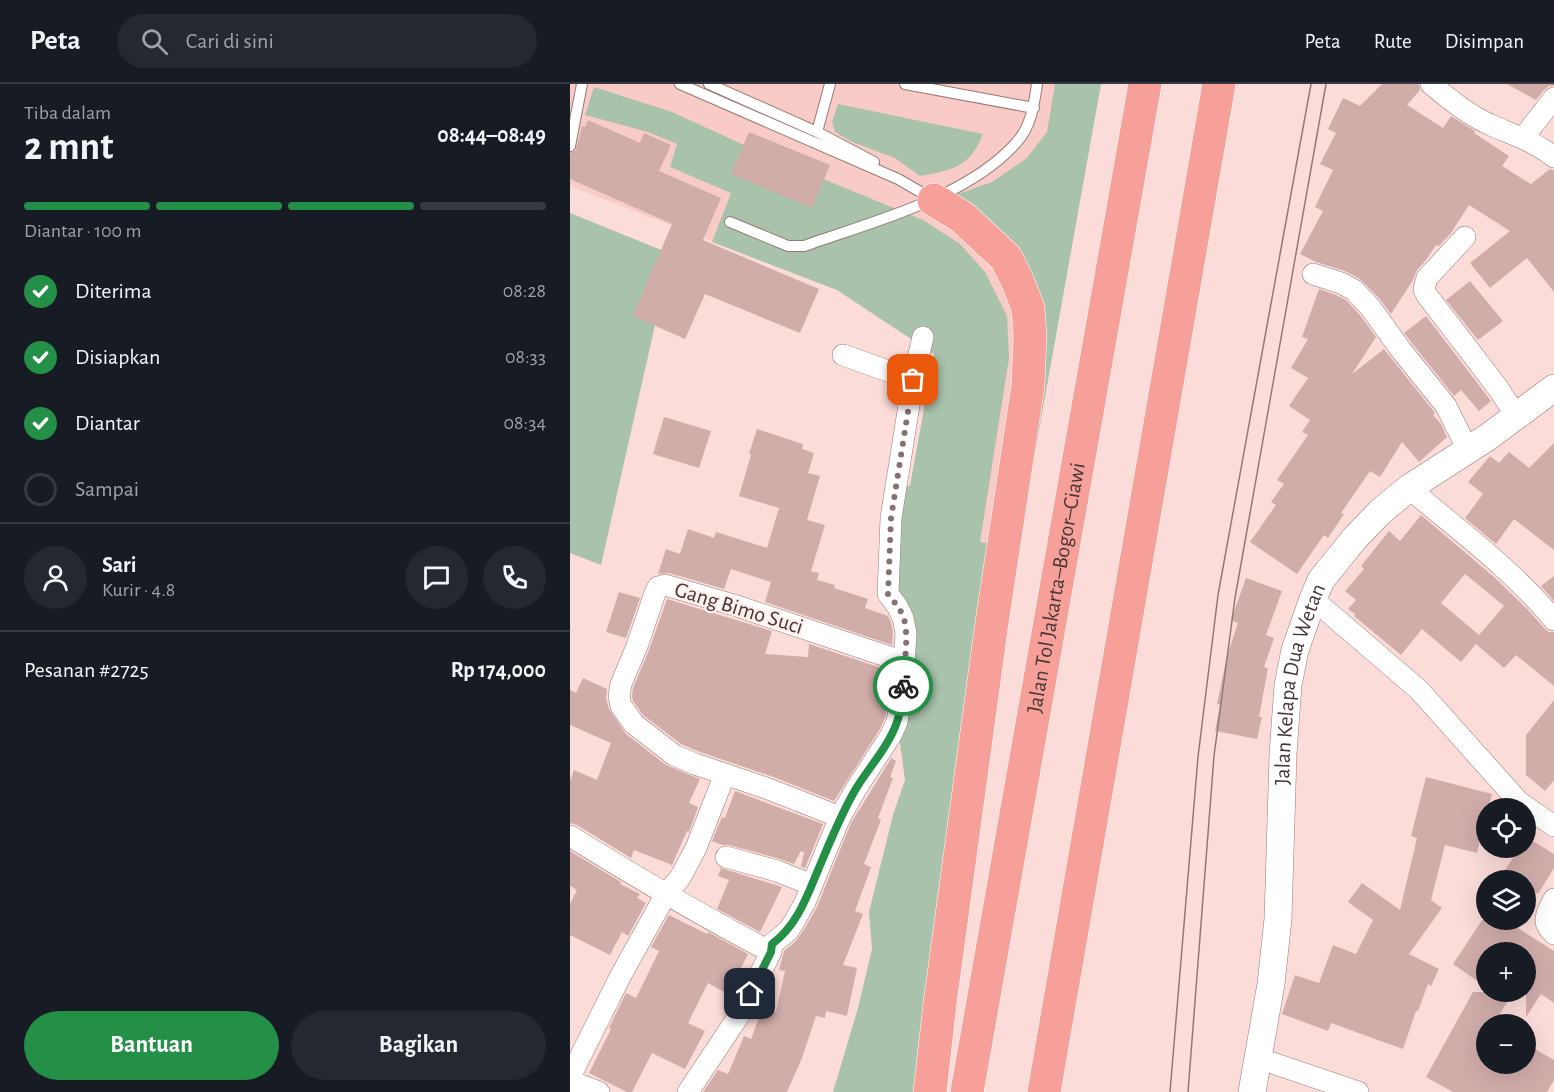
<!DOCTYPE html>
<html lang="id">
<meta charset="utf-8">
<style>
:root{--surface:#171b24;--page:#242831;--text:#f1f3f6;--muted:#9ea1a6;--line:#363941;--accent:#248f46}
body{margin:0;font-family:"Alegreya Sans",sans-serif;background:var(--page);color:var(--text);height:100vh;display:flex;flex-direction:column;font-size:22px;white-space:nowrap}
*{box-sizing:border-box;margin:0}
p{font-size:20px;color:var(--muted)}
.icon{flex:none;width:33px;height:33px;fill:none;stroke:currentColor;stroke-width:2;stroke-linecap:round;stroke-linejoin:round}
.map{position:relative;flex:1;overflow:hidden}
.side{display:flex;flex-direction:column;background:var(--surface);width:570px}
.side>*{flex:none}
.controls{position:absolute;left:906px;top:714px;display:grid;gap:12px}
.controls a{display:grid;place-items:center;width:60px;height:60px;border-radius:50%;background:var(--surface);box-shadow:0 6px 24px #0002;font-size:30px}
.pin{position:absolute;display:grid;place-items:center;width:51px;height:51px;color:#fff;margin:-26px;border-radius:12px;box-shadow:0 3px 9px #0006}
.courier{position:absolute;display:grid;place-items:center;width:60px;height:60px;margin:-30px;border:4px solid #248f46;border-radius:50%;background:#fff;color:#222;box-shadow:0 2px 8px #0007}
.headline em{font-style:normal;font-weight:700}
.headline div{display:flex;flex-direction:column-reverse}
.headline{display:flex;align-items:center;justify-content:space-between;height:102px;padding:0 24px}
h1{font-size:39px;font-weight:700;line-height:45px}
.bar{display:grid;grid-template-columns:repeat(4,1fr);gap:9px 6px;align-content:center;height:72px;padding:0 24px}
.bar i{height:8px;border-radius:4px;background:var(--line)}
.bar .active{background:var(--accent)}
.bar p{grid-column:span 4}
.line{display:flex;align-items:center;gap:15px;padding:0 24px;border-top:2px solid var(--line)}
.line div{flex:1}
.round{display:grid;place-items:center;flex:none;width:63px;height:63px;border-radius:32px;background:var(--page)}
ol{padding:0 24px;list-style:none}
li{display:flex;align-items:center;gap:18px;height:66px}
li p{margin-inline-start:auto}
li .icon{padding:6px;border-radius:50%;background:var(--accent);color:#fff;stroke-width:4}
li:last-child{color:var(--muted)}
li i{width:33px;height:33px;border:3px solid var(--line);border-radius:50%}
.cta{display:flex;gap:12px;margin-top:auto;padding:12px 24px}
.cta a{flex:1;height:69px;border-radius:36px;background:var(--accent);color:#fff;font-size:24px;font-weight:700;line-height:69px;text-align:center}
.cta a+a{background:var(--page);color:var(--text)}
header{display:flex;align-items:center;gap:36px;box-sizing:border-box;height:84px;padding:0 30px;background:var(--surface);border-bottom:2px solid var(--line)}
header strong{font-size:28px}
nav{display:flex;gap:33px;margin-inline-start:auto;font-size:21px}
.search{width:420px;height:54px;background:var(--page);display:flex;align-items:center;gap:15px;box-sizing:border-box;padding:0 21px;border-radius:33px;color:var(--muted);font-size:22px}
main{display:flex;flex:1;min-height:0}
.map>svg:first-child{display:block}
</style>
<header>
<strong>Peta</strong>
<div class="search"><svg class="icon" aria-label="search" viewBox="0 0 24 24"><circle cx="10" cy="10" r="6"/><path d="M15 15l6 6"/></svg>Cari di sini</div>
<nav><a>Peta</a><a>Rute</a><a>Disimpan</a></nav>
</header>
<main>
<section class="side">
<div class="headline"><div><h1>2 mnt</h1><p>Tiba dalam</p></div><em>08:44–08:49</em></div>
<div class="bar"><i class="active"></i><i class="active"></i><i class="active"></i><i></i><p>Diantar · 100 m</p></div>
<ol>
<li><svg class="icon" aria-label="check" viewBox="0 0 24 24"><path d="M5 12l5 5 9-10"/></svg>Diterima<p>08:28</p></li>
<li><svg class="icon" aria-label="check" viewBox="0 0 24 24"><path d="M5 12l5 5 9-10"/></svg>Disiapkan<p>08:33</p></li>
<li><svg class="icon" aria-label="check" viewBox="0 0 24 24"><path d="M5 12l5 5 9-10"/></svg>Diantar<p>08:34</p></li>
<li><i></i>Sampai</li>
</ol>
<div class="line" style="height:108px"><a class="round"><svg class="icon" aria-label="person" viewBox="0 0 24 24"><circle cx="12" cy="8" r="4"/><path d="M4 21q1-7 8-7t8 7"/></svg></a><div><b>Sari</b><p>Kurir · 4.8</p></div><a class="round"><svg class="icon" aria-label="chat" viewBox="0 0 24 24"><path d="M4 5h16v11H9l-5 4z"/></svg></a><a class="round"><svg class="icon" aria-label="phone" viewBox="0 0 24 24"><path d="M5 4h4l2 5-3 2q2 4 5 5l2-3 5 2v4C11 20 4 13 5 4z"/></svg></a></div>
<div class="line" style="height:78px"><div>Pesanan #2725</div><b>Rp 174,000</b></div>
<div class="cta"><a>Bantuan</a><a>Bagikan</a></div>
</section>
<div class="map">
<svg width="984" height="1008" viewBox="0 0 984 1008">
<rect width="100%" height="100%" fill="#fbdcd9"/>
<!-- built -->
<path fill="#f9cbc6" d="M0 0H531L440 463 410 458 340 403 364 270 267 206 0 102Z"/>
<!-- green -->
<path fill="#a8c2ac" d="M485 0H531L448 464 469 234 379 113 422 98 457 74 477 48Z
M24 3 102 28 200 73 353 136 390 160 415 188 437 232 439 274 410 458 436 462 361 1008H263L288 924 302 865 299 828 323 731 335 696 327 638V399L340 402 364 270 267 206 142 158 161 109 100 83 107 60 78 48 15 31Z
M268 20 413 50C400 83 383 86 350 92L325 74 282 58 265 48 262 38Z
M0 129 101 170 31 481 0 469Z"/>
<!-- building -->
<path fill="#d1adaa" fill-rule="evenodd" d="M812 0H849L850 6 837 21 873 44 881 32 905 47 904 49 939 72 932 82 961 100 980 85 984 86V208L957 174 920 204 900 179 940 147 899 121 881 149 869 162 866 161 856 176 847 186 843 196 821 230 809 214 790 195 775 187 746 178 730 170 753 127 745 123 763 86 750 80 766 49 758 45 773 14 790 22Z
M937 0H984V2H979L974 6 966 16Z
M18 36 70 59 74 49 101 61 89 87 151 114 133 156 249 205 230 249 135 210 115 255 63 232 102 140 0 95V69L6 66 12 42 15 43Z
M179 48 260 81 242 124 161 90Z
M900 197 933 237 908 256 876 216Z
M749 205 766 211 776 216 790 231 806 253 782 290 814 265 865 329 863 331 871 340 877 353 849 378 832 358 810 393 800 387 771 429 774 430 758 454 754 451 727 490 680 458 706 421 701 418 714 400 707 396 738 351 732 348 740 336 719 322 738 294 721 284 738 255 732 253Z
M856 232 921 317 909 327 891 306 884 312 834 249Z
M94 333 141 347 129 384 83 370Z
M187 345 233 360 232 365 244 369 238 389 250 392 237 436 255 441 241 487 249 489 247 496 265 501 264 504 298 515 295 524 318 532 321 538 323 550 322 561 195 518 201 498 161 485 154 505 99 489 88 490 96 465 110 470 118 445 144 454 146 448 197 464 209 424 169 412 181 371 179 370Z
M984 359V466L944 435 926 460 895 434 913 410 898 398 920 372 929 379 939 368 959 384Z
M851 431 924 493 958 526 974 544 979 548H984V602L946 571 934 584 906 560 891 578 852 545 831 571 784 532 785 530 778 525 786 516 775 507 794 485 791 482 819 447 830 457ZM895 490 934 522 909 551 871 519Z
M984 492V517L971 502Z
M676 494 712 507 696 551 704 554 694 583 698 584 689 633H692L687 655 645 647 650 621 647 620 657 572 668 539 661 536Z
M49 508 70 514 56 554 36 548Z
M97 515 202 547 195 570 238 573 239 560 314 585 310 599H319L315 634 310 645 264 717 201 692 130 668 111 660 73 631 63 617 62 612 63 604 79 566Z
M13 594 37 605 36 614 39 625 56 650 96 681 130 695 119 719 128 723 119 748 117 747 102 781 64 766 61 774 7 741 0 739V697L4 686 27 696 41 659 0 641V606L6 609Z
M984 616V696L975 707 956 691V651Z
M322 673V675L326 677 320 693 323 694 308 734 311 736 294 780 301 783 285 827 293 830 273 881 287 884 277 932 256 927 255 934 246 932 232 974 217 1008H133L148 986 158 990 174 952 181 955 193 923 206 928 215 887 209 886 214 867 226 857 235 844 247 823 281 739Z
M856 693 922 710 918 724H916V732L907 769 875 761 861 816 872 824 839 870 869 885 861 902 858 900 848 927H846L833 965 761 939 758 947 712 930 725 891 749 899 763 861 786 870 803 836 778 818 792 799 830 826 847 754 841 752Z
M165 707 253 740 235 784 231 783 234 768 231 767 224 780 210 775 159 761H152L142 757 152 733 155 734Z
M956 753 984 770V784L968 810 956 803V796H945L933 789 949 764H956Z
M0 767 51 798 50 800 70 810 67 814 76 819 58 852 52 848 40 871 0 851V820L7 806 0 802Z
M151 784 212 803 190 848 147 825 159 796 148 792Z
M99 831 137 850 138 848 178 870 158 910 138 899 118 939 135 947 115 985 82 969 62 1008H57L19 989 41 945 39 944 56 909 66 914 89 867 81 863Z
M912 836H935L984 867V919L971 910 956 933V868H916V903L883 880Z
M903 908H944L923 940H916V980H956V960L984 976V996L977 1008H883L856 993Z"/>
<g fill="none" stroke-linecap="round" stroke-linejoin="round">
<defs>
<path id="service" d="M110 0 328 95 361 114
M139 0 247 48 304 78
M335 0 464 24
M247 48 260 0
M0 62 12 0
M160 138 218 162H234C301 138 397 114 446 59 461 43 464 21 467 0"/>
<path id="minor" d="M861 0C880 16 900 32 923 42 944 51 965 58 984 73
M953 54 984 14
M895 153 857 194 854 205 856 210 928 304 947 333
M743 190 771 199 784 206 800 223 831 266 876 322 898 366
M343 296 353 253
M839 404C889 447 942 485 984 536
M743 515 849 606 949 718 984 742
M270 733 196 704 125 680 104 671 64 640 51 622 49 612 51 600 67 562 85 509 88 503 95 501 167 522 334 578
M0 752C66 793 132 832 201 868L202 860 218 847 224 838 235 818 270 733 286 705 321 651 327 638 333 599 336 549 333 534 327 522 318 510 321 434 343 296 273 271
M156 773 207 787 242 801
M984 815C977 829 970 838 984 850
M688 974 788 1008
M0 993 51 891 96 810 110 794 126 764 155 690
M0 997 29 1008
M118 1008 170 930 201 868"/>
<g id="tertiary">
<path id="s1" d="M682 1008 701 900 708 835 713 670 718 601 725 566 743 515 751 496 785 454 810 428 839 404 918 353 984 304"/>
</g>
<g id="motorway">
<path d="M360 1008 370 919 422 538 458 302 460 251 458 224 447 196 436 174 392 133 364 116"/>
<path id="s2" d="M397 1008 575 0"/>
<path d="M474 1008 649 0"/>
</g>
</defs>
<!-- service casing -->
<use href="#service" stroke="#997874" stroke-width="12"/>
<!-- minor casing -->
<use href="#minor" stroke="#997874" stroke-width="22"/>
<!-- tertiary casing -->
<use href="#tertiary" stroke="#997874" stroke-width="28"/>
<!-- motorway casing -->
<use href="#motorway" stroke="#fff" stroke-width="34"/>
<!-- service -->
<use href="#service" stroke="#fff" stroke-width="10"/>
<!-- minor -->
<use href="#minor" stroke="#fff" stroke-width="21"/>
<!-- tertiary -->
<use href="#tertiary" stroke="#fff" stroke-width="27"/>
<!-- motorway -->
<use href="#motorway" stroke="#f6a099" stroke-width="33"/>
<!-- tram -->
<path stroke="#8f7978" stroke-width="1.5" d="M600 1008 628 673 648 511 741 0
M618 1008 644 672 665 514 756 0"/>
</g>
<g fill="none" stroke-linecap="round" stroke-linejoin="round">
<!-- done -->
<path stroke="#867170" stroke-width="6" stroke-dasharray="0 10.8" d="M333 602C334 582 339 553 334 535 331 525 324 518 318 510L321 434 343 296"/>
<!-- route -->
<path stroke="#248f46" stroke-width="8" d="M180 910 201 868 202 860C229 840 238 809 251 779 261 755 271 731 284 708 297 685 318 664 327 638 331 627 331 614 333 602"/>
</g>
<g text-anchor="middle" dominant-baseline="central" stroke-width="4.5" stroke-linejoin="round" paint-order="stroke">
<!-- street labels -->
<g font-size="22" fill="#473837" stroke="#fdeeec">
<text stroke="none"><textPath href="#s2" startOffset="512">Jalan Tol Jakarta–Bogor–Ciawi</textPath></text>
<text transform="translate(169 524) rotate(17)">Gang Bimo Suci</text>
<text stroke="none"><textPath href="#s1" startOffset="412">Jalan Kelapa Dua Wetan</textPath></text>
</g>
</g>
</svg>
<div class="controls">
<a><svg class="icon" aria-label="locate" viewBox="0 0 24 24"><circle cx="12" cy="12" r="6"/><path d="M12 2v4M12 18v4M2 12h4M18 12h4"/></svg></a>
<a><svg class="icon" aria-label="layers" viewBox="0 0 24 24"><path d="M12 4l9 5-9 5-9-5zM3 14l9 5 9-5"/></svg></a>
<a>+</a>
<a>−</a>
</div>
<div class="pin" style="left:343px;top:296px;background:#ea580c"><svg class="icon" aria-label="bag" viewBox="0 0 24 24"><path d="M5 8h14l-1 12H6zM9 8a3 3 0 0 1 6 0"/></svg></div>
<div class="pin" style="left:180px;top:910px;background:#1f2937"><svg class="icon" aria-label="home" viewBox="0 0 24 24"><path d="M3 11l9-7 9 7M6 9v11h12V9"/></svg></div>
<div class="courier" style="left:333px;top:602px"><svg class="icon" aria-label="bike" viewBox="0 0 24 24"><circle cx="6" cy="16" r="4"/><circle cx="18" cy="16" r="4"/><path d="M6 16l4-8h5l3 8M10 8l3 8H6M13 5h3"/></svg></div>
</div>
</main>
